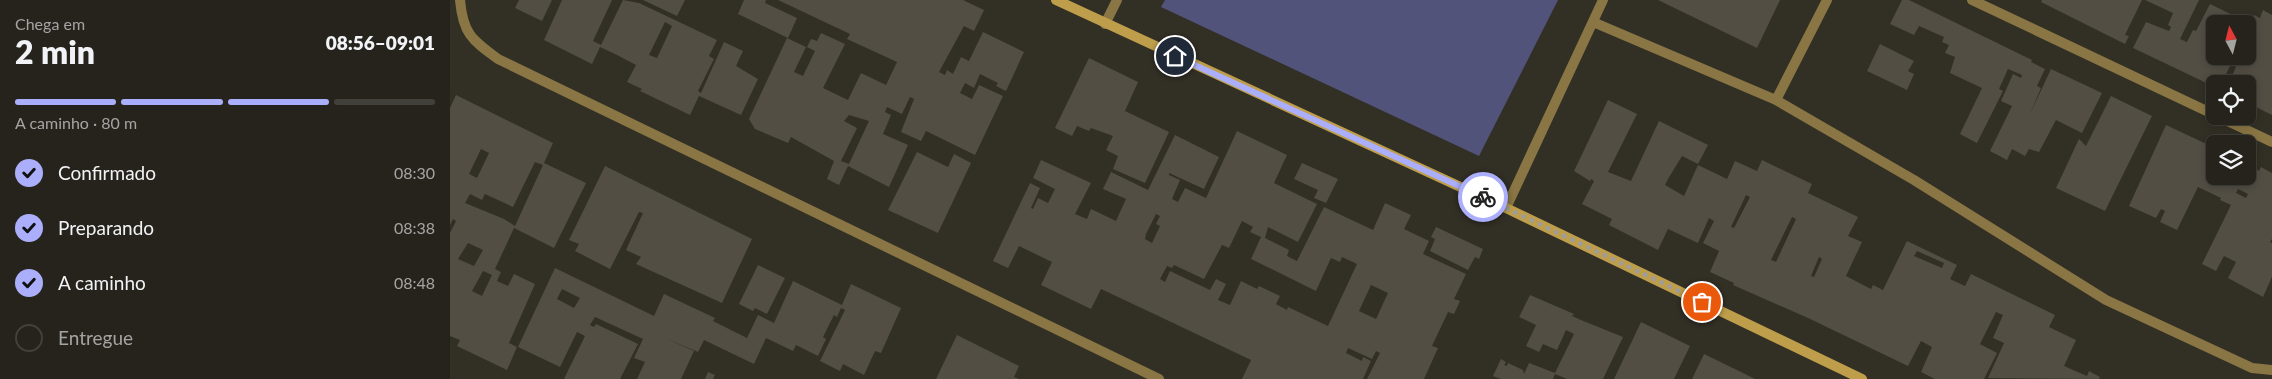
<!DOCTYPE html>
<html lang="pt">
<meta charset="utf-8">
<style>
:root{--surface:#26231c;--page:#322f29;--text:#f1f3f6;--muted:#a4a4a3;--line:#42403b;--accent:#abaffb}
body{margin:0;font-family:Lato,sans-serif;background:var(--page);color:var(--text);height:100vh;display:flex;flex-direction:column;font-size:19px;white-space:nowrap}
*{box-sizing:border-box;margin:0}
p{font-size:16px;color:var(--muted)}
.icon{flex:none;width:28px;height:28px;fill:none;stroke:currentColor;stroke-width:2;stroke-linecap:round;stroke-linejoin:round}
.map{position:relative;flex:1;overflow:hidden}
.details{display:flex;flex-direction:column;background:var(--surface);width:450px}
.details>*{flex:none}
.needle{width:32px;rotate:353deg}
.controls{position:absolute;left:1756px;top:15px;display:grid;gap:10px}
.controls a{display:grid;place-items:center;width:50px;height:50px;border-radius:8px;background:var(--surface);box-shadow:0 2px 8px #0003,0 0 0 1px var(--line);font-size:25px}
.pin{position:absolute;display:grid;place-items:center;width:42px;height:42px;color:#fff;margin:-21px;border:2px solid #fff;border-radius:50%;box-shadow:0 1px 5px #0007}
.courier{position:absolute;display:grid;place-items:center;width:50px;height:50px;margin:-25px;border:4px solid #abaffb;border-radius:50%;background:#fff;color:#222;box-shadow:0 1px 6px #0007}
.overview em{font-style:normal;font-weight:800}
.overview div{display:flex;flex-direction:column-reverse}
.overview{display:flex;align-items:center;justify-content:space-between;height:85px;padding:0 15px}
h1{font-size:32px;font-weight:800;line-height:38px}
.bar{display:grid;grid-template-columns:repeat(4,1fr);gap:8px 5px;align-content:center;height:60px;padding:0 15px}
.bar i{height:6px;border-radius:4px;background:var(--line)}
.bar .selected{background:var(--accent)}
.bar p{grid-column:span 4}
ol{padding:0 15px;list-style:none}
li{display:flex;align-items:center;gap:15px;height:55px}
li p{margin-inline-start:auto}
li .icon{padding:5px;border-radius:50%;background:var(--accent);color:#111;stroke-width:4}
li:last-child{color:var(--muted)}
li i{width:28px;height:28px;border:2px solid var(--line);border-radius:50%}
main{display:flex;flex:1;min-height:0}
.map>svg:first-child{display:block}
</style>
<main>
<section class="details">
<div class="overview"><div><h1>2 min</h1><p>Chega em</p></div><em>08:56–09:01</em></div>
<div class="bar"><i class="selected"></i><i class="selected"></i><i class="selected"></i><i></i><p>A caminho · 80 m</p></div>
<ol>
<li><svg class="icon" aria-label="check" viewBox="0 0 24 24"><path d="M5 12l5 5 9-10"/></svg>Confirmado<p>08:30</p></li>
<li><svg class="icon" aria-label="check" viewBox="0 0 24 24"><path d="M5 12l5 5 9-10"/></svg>Preparando<p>08:38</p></li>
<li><svg class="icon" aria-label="check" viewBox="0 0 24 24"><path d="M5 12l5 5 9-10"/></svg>A caminho<p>08:48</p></li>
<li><i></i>Entregue</li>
</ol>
</section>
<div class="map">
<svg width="1822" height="379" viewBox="0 0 1822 379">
<rect width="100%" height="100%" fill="#322f25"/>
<!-- green -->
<path fill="#51537b" d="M715 0H1108L1029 156 711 7Z"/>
<!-- building -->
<path fill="#524e44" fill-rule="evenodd" d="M69 0H102L92 21 65 8Z
M112 0H162L143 41 151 45 173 0 189 3 267 40 259 56 264 59 248 91 251 93 274 42 293 51 286 66 308 79 291 115 249 96 240 115 190 91 192 89 177 82 186 65 165 54 150 47 142 64 94 40ZM215 22 222 26 207 58 199 55Z
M193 0H235L227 16Z
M294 0H316L315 3 347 18 338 38 288 14Z
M328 0H513L534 10 524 31 514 26 489 72 495 75 497 70 503 74 511 57 519 61 533 32 574 52 556 91 546 86 548 83 530 74 524 88 515 83 510 93 522 99 529 85 553 96 525 155 476 131 471 141 451 132 464 99 460 97 452 114 437 107 435 112 441 115 433 134 458 145 439 187 398 166 389 185 377 179 384 161 341 137 338 143 305 129 299 119 337 38 356 47 344 72 353 76 365 51 357 47 361 39 367 41 371 33 395 44 373 88 398 100 411 73 436 85 447 62 397 39 400 34ZM399 115 419 121 399 164 391 161 407 128 394 121Z
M1208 0H1330L1307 48Z
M1452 0H1459L1582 60 1581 62 1595 69 1587 86 1591 88 1580 114 1601 69 1652 93 1632 133 1606 120 1589 152 1579 149 1575 156 1562 149 1557 160 1540 151 1562 106 1551 101 1563 74 1571 78 1572 75 1558 69 1549 89 1553 91 1527 143 1510 134 1532 88 1500 73 1505 57 1495 53 1499 45 1492 42 1494 37 1469 26 1464 35 1440 24Z
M1592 0H1692L1675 35 1679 36 1675 44 1591 2Z
M1695 0H1749L1730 39 1737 42 1743 30 1746 31 1760 4 1799 23 1804 15 1810 18 1813 10 1822 15V115L1798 103V84H1765V87L1683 48 1696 22 1719 31 1721 27 1718 25 1723 13ZM1765 24H1798V56H1765ZM1781 64 1786 67 1782 76 1776 74Z
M1430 44 1464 61 1458 71 1464 74 1457 90 1417 71Z
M639 58 688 82 675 111 719 132 695 183 663 169 668 156 656 150 663 136 641 128 639 131 627 126 622 136 605 128Z
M6 95 103 143 94 163 136 183 104 248 64 228 45 269 51 272 47 281 58 286 64 274 85 284 59 343 67 347 57 370 7 346 10 340 0 336V233L6 221 3 219 0 225V108ZM31 149 39 153 27 178 19 174ZM85 162 93 165 65 226 54 219 15 203 20 194 32 200 35 194 63 207ZM18 243 33 250 24 266 8 259ZM33 271 42 275 32 296 22 291Z
M1661 96 1702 116 1655 211 1606 188 1629 139 1636 146Z
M1158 100 1187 114 1158 172 1181 181 1209 121 1258 145 1248 164 1232 156 1218 179 1215 185 1234 196 1248 165 1277 179 1285 161 1307 171 1312 160 1362 184 1358 193 1408 217 1398 236 1412 242 1396 276 1421 289 1423 285 1433 290 1457 241 1507 265 1500 279 1515 286 1521 274 1605 315 1599 327 1626 340 1614 366 1637 376 1639 371 1650 377 1649 379 1538 378 1554 343 1543 338 1553 315 1546 312 1530 344 1547 353 1534 379H1485L1471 372 1482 347 1471 341 1458 366 1358 318 1283 285 1284 283 1260 272 1269 251 1253 243 1264 221 1259 218 1248 243 1218 229 1208 250 1159 225 1162 219 1132 204 1144 181 1141 179 1140 181 1124 171ZM1296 195 1300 197 1284 228 1281 227ZM1342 217 1346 219 1326 262 1324 261 1321 260ZM1467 251 1494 263 1492 268 1464 256ZM1369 257 1372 259 1364 277 1361 276Z
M1716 125 1765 148V176H1794L1793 180 1800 183 1806 169 1809 171 1811 167 1822 173V239L1820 242 1822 243V277L1813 297 1778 278 1786 262 1774 256 1766 271 1752 264 1781 205 1770 200 1771 198 1748 187 1727 230 1710 222 1715 211 1711 209 1706 218 1679 206ZM1788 189 1798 194 1796 198 1786 193Z
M787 131 837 155 824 183 867 204 848 242 818 227 815 238 839 250 837 256 847 261 874 207 923 230 935 203 961 215 954 229 979 241 973 254 1016 274 1004 299 1010 301 1004 314 998 312 982 346 988 348 974 379H917L930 353 926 351 922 359 898 348 896 353 912 361 913 357 921 361 913 379H792L801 360 700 312 651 289 641 309 591 285 602 262 569 246 558 268 543 261 580 183 590 188 581 208 583 209 588 198 598 203 605 189 583 178 591 160 641 183 625 214 637 219 641 209 666 221 676 199 653 189 661 172 698 190 725 135 769 157 754 189 719 173V175L730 180 722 199 728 202 735 188 756 198ZM706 214 710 216 706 224 710 226 702 243 695 239 696 234ZM792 221 803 227 800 232 811 237 801 259 866 291 881 258 890 262 892 257 907 264 878 326 838 307 837 310 826 304 830 296 809 286 807 289 791 281 780 305 768 300 776 284 766 279 760 290 720 271 715 282 710 279 717 266 722 268 724 265 754 279 772 245 779 248ZM921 285 938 293 926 319 909 311Z
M467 152 498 167 504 154 521 163 488 233 438 210Z
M852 163 888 179 876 203 864 198 868 190 844 179Z
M155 166 302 239 272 303 186 264 191 257 176 250 193 213 189 212 160 269 125 251 129 244 119 240Z
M986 227 1033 249 1029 259 1025 257 1018 270 980 251 985 239 981 237Z
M308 265 335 278 317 314 305 308 303 311 289 304Z
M105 268 204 316 214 294 265 318 263 321 297 338 308 315 324 323 343 281 392 305 401 284 451 308 431 353 425 351 414 375 393 364 390 371 370 361 395 310 391 308 387 317 384 315 373 337 376 339 368 356 346 345 343 351 316 338 304 364 254 340 248 352 213 337 244 351 231 379H187L195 362 184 358 193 339 145 317 140 325 144 327 146 324 188 344 170 379H114L135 336 127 332 110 367 68 347ZM112 289 130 298 124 308 107 299Z
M1080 295 1124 314 1122 316 1131 320 1173 337 1153 379H1117L1105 374 1103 379H1051L1043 376 1051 359 1056 362 1054 365 1057 366 1058 363 1073 370 1074 374 1079 363 1105 373 1124 334 1116 330 1107 350 1093 344 1089 352 1076 346 1086 325 1069 317Z
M1191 322 1240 346 1224 379H1164Z
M507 335 569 366 564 377 569 379H486Z
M1254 354 1289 371 1305 379H1242Z
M258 372 265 375 263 379H255Z"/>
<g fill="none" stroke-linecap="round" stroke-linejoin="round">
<!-- street -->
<path stroke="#8a7644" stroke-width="10" d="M10 0C13 34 22 40 48 59L709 379
M1522 0 1765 115
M1143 22 1326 100 1464 180 1656 300 1802 368 1822 370
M655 24 667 0
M1326 100 1377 0
M1767 116 1822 142
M1056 208 1153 0"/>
<!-- secondary -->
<path stroke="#be9e4a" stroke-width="10" d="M606 0 1056 208 1412 379"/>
</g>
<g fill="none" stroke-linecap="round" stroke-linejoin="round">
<!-- done -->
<path stroke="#9f9d95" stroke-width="5" stroke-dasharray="0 9" d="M1033 197 1252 302"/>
<!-- route -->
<path stroke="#abaffb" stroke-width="6" d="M725 56 1033 197"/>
</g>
</svg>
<div class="controls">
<a><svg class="needle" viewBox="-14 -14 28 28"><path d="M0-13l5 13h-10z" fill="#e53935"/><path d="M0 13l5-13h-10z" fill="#a4a4a3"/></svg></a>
<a><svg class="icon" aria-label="locate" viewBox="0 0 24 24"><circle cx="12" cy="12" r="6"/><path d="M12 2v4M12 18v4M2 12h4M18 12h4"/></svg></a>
<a><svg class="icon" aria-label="layers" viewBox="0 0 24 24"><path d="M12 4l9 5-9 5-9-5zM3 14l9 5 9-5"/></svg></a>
</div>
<div class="pin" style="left:1252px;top:302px;background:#ea580c"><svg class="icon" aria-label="bag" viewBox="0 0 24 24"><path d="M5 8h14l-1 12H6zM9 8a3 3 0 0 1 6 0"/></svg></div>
<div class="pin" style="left:725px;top:56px;background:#1f2937"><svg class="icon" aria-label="home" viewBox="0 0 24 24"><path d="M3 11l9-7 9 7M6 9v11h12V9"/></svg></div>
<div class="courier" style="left:1033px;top:197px"><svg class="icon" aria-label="bike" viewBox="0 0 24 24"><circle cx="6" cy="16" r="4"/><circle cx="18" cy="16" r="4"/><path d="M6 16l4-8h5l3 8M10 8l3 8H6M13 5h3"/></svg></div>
</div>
</main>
